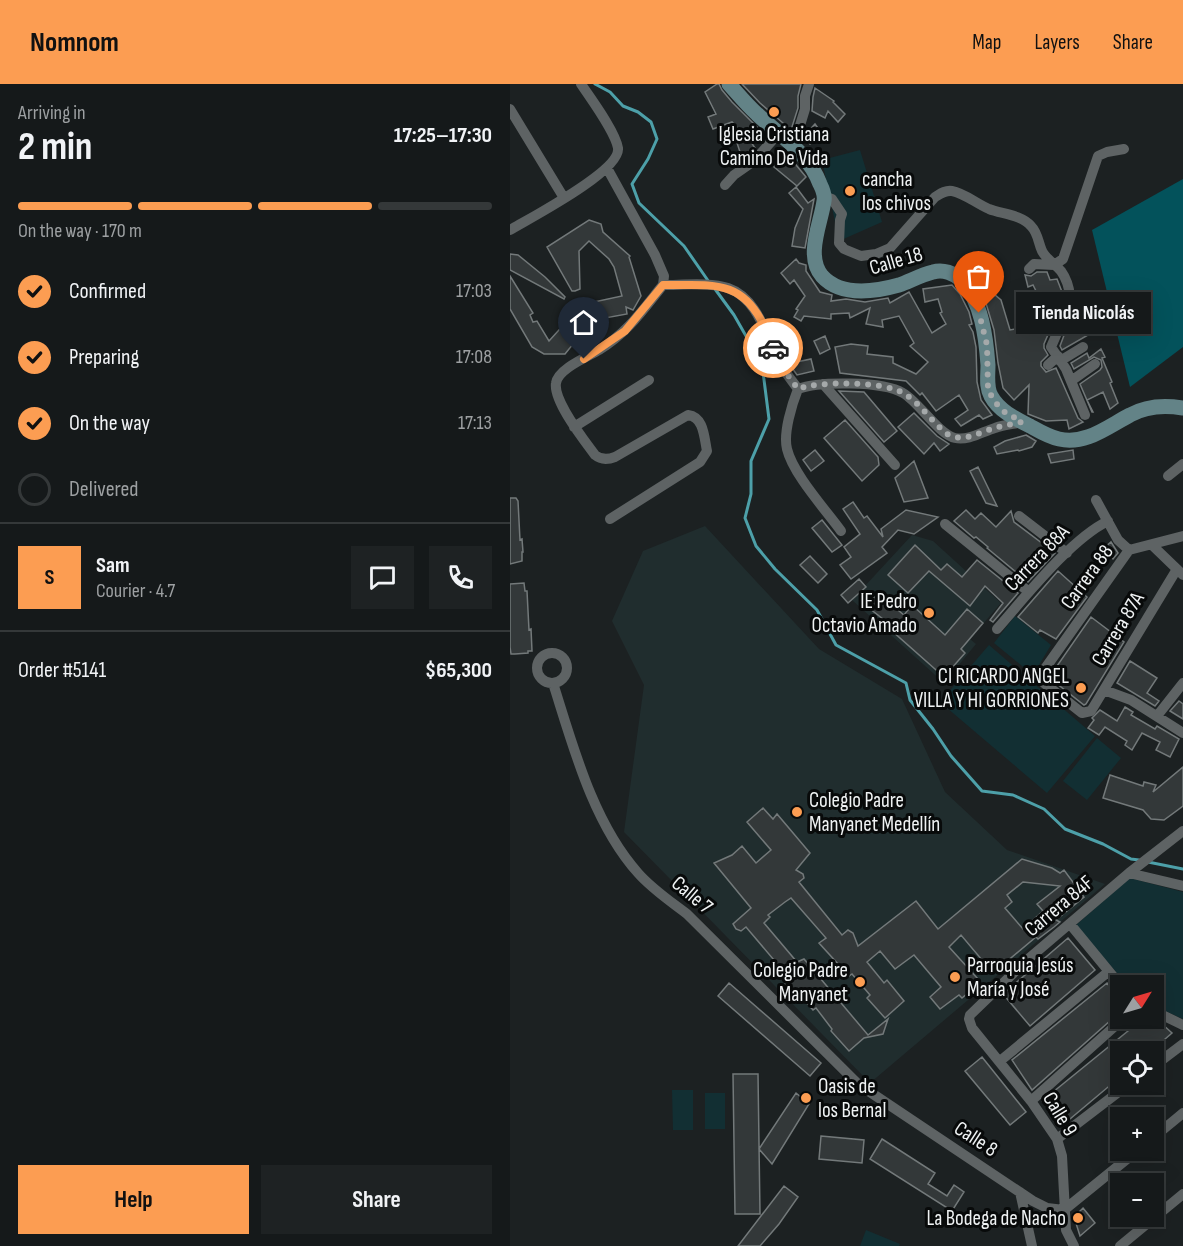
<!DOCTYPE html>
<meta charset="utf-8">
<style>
:root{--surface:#15191a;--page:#1e2223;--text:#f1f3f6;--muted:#9da0a2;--line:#343839;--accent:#fc9d52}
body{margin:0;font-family:"Sofia Sans Condensed",sans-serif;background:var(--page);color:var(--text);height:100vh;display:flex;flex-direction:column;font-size:22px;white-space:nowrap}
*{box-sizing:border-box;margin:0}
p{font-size:20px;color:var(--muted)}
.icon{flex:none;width:33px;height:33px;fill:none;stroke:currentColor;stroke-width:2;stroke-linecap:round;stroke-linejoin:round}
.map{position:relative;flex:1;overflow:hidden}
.side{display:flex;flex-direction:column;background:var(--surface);width:510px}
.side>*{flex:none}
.needle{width:39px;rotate:53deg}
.tools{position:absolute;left:600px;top:891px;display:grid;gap:12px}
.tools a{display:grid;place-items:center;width:54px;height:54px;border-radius:0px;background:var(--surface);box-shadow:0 6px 24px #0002,0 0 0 2px var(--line);font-size:30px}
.pin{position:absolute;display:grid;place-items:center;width:51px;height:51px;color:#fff;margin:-62px -26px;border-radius:50% 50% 50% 0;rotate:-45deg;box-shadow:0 0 6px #0007}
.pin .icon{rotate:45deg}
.courier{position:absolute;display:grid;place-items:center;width:60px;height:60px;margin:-30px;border:4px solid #fc9d52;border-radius:50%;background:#fff;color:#222;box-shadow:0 2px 8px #0007}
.bubble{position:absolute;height:42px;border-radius:0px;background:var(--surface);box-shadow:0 6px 24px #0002,0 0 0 2px var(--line);font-size:20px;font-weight:700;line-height:42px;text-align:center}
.summary em{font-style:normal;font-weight:700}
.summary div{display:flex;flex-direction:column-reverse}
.summary{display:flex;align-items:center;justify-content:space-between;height:102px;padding:0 18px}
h1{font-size:39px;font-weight:700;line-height:45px}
.bar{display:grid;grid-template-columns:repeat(4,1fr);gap:9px 6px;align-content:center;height:72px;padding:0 18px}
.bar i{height:8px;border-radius:4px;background:var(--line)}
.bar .current{background:var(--accent)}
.bar p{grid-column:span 4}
.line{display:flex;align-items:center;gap:15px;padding:0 18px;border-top:2px solid var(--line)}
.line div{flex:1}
.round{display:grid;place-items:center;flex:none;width:63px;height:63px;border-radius:0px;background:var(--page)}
ol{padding:0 18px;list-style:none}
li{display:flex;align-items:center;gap:18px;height:66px}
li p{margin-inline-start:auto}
li .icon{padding:6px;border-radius:50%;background:var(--accent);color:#111;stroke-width:4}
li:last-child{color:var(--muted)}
li i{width:33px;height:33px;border:3px solid var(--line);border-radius:50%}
.primary-button{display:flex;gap:12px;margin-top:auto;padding:12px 18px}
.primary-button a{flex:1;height:69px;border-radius:0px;background:var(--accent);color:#111;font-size:24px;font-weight:700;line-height:69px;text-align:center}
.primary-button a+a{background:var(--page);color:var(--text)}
header{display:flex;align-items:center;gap:36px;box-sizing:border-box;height:84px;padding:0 30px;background:var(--accent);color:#111}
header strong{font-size:28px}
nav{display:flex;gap:33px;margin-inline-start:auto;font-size:21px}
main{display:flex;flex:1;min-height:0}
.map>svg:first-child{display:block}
</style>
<header>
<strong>Nomnom</strong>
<nav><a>Map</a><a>Layers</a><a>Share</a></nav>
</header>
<main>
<section class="side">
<div class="summary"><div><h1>2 min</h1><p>Arriving in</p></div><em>17:25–17:30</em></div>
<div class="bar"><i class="current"></i><i class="current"></i><i class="current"></i><i></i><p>On the way · 170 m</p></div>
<ol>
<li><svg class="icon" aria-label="check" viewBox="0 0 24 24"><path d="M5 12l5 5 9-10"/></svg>Confirmed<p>17:03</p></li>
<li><svg class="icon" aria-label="check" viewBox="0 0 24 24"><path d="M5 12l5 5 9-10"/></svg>Preparing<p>17:08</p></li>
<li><svg class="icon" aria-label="check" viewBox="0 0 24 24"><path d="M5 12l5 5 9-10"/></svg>On the way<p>17:13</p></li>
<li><i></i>Delivered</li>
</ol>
<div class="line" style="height:108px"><b class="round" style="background:var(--accent);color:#111">S</b><div><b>Sam</b><p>Courier · 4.7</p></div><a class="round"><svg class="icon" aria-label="chat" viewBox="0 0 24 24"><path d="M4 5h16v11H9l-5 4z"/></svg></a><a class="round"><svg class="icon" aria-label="phone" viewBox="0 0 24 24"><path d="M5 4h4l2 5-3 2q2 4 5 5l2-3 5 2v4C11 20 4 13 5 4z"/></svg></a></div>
<div class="line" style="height:78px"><div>Order #5141</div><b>$65,300</b></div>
<div class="primary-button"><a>Help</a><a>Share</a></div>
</section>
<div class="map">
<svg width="673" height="1162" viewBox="0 0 673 1162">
<rect width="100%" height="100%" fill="#1c2122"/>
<!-- built -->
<path fill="#202d2e" d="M195 442 309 565 392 615 435 708 497 766 595 800 360 999 114 748 134 601 102 537 133 467Z
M402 451 423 457 491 519 460 555 466 560 434 599 342 516Z"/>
<!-- green -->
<path fill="#122f33" d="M350 66 372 138 329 157 312 76Z
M505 532 541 561 523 591 484 559Z
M479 561 585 652 537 709 430 618Z
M587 654 611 674 577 716 553 697Z
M620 794 673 808V935L644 922V902L617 901 566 841Z
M162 1006H183V1046H163Z
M195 1009H215V1045H195Z
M356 1146 390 1160 389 1162H350Z"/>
<!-- forest -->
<path fill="#03525b" d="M673 95V263L620 303 582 146Z"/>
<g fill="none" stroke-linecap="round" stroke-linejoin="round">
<!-- stream -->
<path stroke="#4da0a9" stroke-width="3" d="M85 0 100 8 113 22 128 28 141 38 147 55 138 75 122 100 129 119 174 162 199 198
M205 205 224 231 252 280 259 335 241 377V410L235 434 246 462 265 485 307 526 326 561 396 599 400 616 423 645 441 672 472 707 503 711 534 725 555 745 593 760 621 775 629 776
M638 778 673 785"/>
</g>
<!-- building -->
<path fill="#333839" stroke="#73797a" stroke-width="1.5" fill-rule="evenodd" d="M207 0H209L212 6 222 18 251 47 241 58 245 64 232 74 227 59V54L232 49 222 38 203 45 198 33 206 30 195 8Z
M232 0H291L288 12V24L281 46 250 19Z
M305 4 324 17 323 18 335 30 328 38 318 27 315 34 302 27 303 13Z
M305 40 313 51 300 60 294 52Z
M277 70 296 93 287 102 264 83Z
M286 103 298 119 304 115 295 164 282 162 285 144 293 125 279 109Z
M79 136 91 140 93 148 120 172 119 173 131 212 123 226 116 223 117 230 79 237 70 221 112 212 104 183 99 175 79 157 69 167 70 205 65 207H62L37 163Z
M0 170 8 171 35 193 55 213 54 215 0 186Z
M286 175 289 179 296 181V187L310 208 322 211 321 217 336 215 355 218 378 214 380 219 399 208 422 249 436 240 430 229 432 228 428 215 415 218 413 205 442 201 450 210 459 228 462 240 459 241 463 248 466 263 467 298 471 316 482 331 473 335 469 331 451 342 445 335 458 326 449 311 426 327 412 309 410 311 396 297 330 289 325 263 341 260 358 262 357 270 383 273V279L406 290 418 278 400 262 404 259 389 232 372 236 373 243 356 240 360 224 340 234 339 229 321 230V235L294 232 291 237 284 233 288 226 286 225 295 212 284 196 280 200 271 189Z
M527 188H537L540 196 547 195 552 208 553 220 551 231 544 237 534 260V264L538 271 531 278V282L536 288 546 284 568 334 573 338 559 345 557 336 536 337 518 330 519 301 504 316 493 304 488 279 484 246 475 216 485 211 491 216 500 246 517 243 514 229H529V220L532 219 523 201 518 203 515 191 521 192Z
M0 192 23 229 20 231 23 238 27 237 39 257 67 226 80 239 55 270H34L22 263 0 225Z
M578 237 585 247 552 266 550 262 556 246 559 251Z
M315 252 320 265 310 270 304 257Z
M591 265 595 273 592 274 602 298 600 299 608 319 600 325 593 308 577 316 583 328H582L570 300 590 286 592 283 591 276 584 273 564 285 561 279 577 269 579 274Z
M301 275 304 287 287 291 280 281 282 279Z
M329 307 354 308 387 347 374 358Z
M404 329 427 352 439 360 430 367 424 359 414 370 388 343Z
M335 336 368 373 369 381 352 397 314 354Z
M516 351 526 357 522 363 509 367 508 366 487 370 484 363 495 357Z
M305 366 314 377 301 387 293 376Z
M563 366 564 375 541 379 538 370Z
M404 377 418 414 394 418 385 394Z
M468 383 487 422 476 419 460 387Z
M0 414H6L8 417 10 456 12 455 13 468H12V477L0 480Z
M343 418 354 434 357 432 373 453 371 445 396 426 428 433 404 450 388 446 372 463 377 469 341 495 330 481 341 473 334 463 350 450 333 425Z
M456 426 465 435 471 429 486 443 501 427 504 438 545 469 518 498 477 464 478 463 466 453 464 454 444 437Z
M312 436 332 461 322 468 302 444Z
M601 458 608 469 603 475 593 465Z
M405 461 431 486 437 480 452 493 467 476 508 509 483 538 480 536 493 519 475 502 460 522 419 487 398 509 378 491Z
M300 472 317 490 308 499 290 481Z
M548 487 577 513 546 555 530 546 528 549 508 533Z
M349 495 356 503 338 519 331 511Z
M14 499 15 507H17L19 546 21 545 22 567H18V569L5 570H1L0 563V500Z
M364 513H372L394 531 402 521 435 551 457 525 473 539 451 565 455 569 434 593 381 546 383 543 359 524Z
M581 533 614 558 576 620 574 621 541 595 540 592Z
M620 577 647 594 637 609 649 617 645 622 607 599Z
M669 617 673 620V635L660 627Z
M615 623 623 628 621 631 645 645 647 642 669 655 660 673 646 666 650 658 632 649 622 666 615 661 617 657 595 643 589 651 578 644 584 636 582 634 590 626 607 637Z
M673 683V722L654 736 641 735 633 726 593 714 600 691 633 702 634 698 646 701 643 708Z
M253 724 263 735 267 730 300 769 286 786 293 790 294 794 289 798 332 851 338 846 343 849 348 862 406 817 428 845 512 775 542 784 550 789 554 786 574 813 546 836 550 838 544 843 528 855 526 853 483 889 451 851 439 863 468 895 463 900 465 903 452 914 449 911 430 925 420 913 431 903 404 871 385 885 370 867 357 878 374 899 377 896 394 917 375 934 357 914 360 911 342 890 339 892 309 859 316 854 281 814 275 818 258 831 260 833 254 839 287 878 294 875 358 951 378 935 373 950 354 954 339 967 321 947 322 945 306 924 303 926 285 906H277L275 898 280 895 236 843 231 847 226 845 223 840 241 824 204 779 222 771 232 762 246 779 261 766 237 738ZM513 798 550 802 527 820 533 827 513 845 495 824 502 818 497 811Z
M558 854 585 886 520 942 493 910Z
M219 899 311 979 300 992 208 912Z
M597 899 610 917V928L522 1006 502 976Z
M634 934H642L651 939 662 949 640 968H610V993L554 1040 532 1017Z
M472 973 516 1028 500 1041 455 987Z
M223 990H248L250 1130H225Z
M286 1009 299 1020 262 1080 249 1065Z
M311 1052 354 1056 352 1079 309 1075Z
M372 1055 425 1089 418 1100 437 1112 444 1101 454 1108 442 1127 360 1075Z
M274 1102 288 1113 269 1140 250 1162H228Z
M573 1124 585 1139 570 1152 564 1133Z"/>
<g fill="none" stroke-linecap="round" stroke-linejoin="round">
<!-- street -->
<path stroke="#5e6364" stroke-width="10" d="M0 25 54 114
M284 61 295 25V12L299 0
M97 84 145 171 154 192 153 201C132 227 118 248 89 266 77 273 48 285 46 299 43 317 74 356 85 371 91 376 97 376 105 373L178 331C194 333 194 353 197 367L190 378 100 435
M215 101 224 91 244 77 269 49
M313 112 322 115 332 130 330 136 329 159 334 165 351 172 366 170 380 164 425 113C430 110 435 106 442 107 454 109 467 120 479 125 492 130 512 131 521 142 528 149 528 158 532 167 536 175 545 180 551 187 561 201 564 225 555 239L551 240 541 263 556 285 575 331
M0 146C20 134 111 87 108 64 105 47 81 15 71 0
M519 185 524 180 544 181 553 175 588 72 597 68 614 65
M153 201C172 201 201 198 218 204 250 215 257 257 272 282 276 290 283 298 288 305
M550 277 573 263
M538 281 548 272
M561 297 585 280
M313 300 385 381
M64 343 139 296
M658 392 673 380
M586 416 608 456 619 466
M509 432 557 469
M435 440 519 508
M331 447C315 425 283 390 277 365 273 349 282 320 288 305 309 297 373 297 393 309 409 318 428 350 445 354 458 357 472 348 485 344 493 341 503 340 512 338
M643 462 673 491
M667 485 581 627 572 629 534 599 532 591 534 586 619 466 673 452
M487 545C516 512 561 455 598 437
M27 584a15 15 0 1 1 30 0a15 15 0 1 1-30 0Z
M43 599C63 662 83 739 128 789 142 805 160 817 177 830L348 1000 523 1117 537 1124 554 1126
M594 606 621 616 673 649
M647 632 673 599
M619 789 673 802
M560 840 611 902
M644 927 673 941
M490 977 598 888
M644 982 673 960
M521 1017 614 934
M644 1053 673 1029
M547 1055 619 1000
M510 1108 522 1162
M554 1126 628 1066
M564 1162 556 1146 552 1072 547 1055 521 1017 462 944 459 935 460 931 517 876 619 789 673 747
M610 1162 673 1110"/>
<!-- secondary -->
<path stroke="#638387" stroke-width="15" d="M219 0C228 10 237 21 247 30 270 52 298 68 310 100 312 104 315 112 314 117 311 139 295 172 312 192 331 213 364 208 389 201 400 197 411 191 423 188 433 185 444 189 451 196 472 217 476 254 478 281 478 292 476 303 481 312 489 327 506 335 520 342 529 347 539 353 549 355 576 361 597 343 620 331 636 322 655 321 673 324"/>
</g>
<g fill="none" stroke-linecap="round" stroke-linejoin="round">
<!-- done -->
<path stroke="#a5a9aa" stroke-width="6" stroke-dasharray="0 10.8" d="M263 264 272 283 288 305C309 297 373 297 393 309 410 319 422 338 437 350 454 360 471 347 488 343 496 341 504 340 512 338L493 327 485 318 478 306 477 261 469 229"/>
<!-- route -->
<path stroke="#fc9d52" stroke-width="8" d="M74 275 115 247 153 201C199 202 231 193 254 242 257 249 259 257 263 264"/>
</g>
<!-- markers -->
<g fill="#fc9d52" stroke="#080a0a" stroke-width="2">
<circle cx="264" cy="28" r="6"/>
<circle cx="340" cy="107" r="6"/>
<circle cx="419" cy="529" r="6"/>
<circle cx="571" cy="604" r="6"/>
<circle cx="287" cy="728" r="6"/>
<circle cx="445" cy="893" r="6"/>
<circle cx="350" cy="898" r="6"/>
<circle cx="296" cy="1014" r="6"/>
<circle cx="568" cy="1134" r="6"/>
</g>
<g text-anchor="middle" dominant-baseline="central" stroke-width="6" stroke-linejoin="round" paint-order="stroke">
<!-- poi labels -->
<g font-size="21" fill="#eff2f3" stroke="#080a0a" text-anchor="start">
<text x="264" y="50" text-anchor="middle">Iglesia Cristiana<tspan x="264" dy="24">Camino De Vida</tspan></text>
<text x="352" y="95">cancha<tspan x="352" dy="24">los chivos</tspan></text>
<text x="407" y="517" text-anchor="end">IE Pedro<tspan x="407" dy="24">Octavio Amado</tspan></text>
<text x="559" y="592" text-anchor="end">CI RICARDO ANGEL<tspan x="559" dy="24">VILLA Y HI GORRIONES</tspan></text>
<text x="299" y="716">Colegio Padre<tspan x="299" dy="24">Manyanet Medellín</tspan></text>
<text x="457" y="881">Parroquia Jesús<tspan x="457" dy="24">María y José</tspan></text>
<text x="338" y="886" text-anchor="end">Colegio Padre<tspan x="338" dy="24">Manyanet</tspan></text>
<text x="308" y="1002">Oasis de<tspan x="308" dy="24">los Bernal</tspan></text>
<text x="556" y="1134" text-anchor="end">La Bodega de Nacho</text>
</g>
<!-- street labels -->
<g font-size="21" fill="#eff2f3" stroke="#080a0a">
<text transform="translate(386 177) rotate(-16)">Calle 18</text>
<text transform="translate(527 474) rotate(-46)">Carrera 88A</text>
<text transform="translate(577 493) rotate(-54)">Carrera 88</text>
<text transform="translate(608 545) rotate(-59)">Carrera 87A</text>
<text transform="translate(182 811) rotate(40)">Calle 7</text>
<text transform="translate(549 822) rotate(-40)">Carrera 84F</text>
<text transform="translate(550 1030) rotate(59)">Calle 9</text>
<text transform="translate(466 1055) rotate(33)">Calle 8</text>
</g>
</g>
</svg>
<div class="tools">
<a><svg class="needle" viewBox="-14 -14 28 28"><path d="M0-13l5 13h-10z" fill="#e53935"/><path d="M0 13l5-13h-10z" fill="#9da0a2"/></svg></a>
<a><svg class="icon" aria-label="locate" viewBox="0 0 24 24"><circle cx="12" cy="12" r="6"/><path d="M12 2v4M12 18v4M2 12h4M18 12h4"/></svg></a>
<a>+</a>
<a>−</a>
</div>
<div class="pin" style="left:469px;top:229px;background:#ea580c"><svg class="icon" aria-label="bag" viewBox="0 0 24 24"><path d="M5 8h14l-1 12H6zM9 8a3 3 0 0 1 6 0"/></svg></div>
<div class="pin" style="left:74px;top:275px;background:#1f2937"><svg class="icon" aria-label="home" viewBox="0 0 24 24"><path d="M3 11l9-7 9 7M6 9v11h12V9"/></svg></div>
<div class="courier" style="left:263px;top:264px"><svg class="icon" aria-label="car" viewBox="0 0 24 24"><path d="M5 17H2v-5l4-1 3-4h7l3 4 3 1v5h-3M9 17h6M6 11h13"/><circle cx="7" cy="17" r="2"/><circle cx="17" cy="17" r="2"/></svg></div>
<div class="bubble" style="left:506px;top:208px;width:135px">Tienda Nicolás</div>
</div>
</main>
